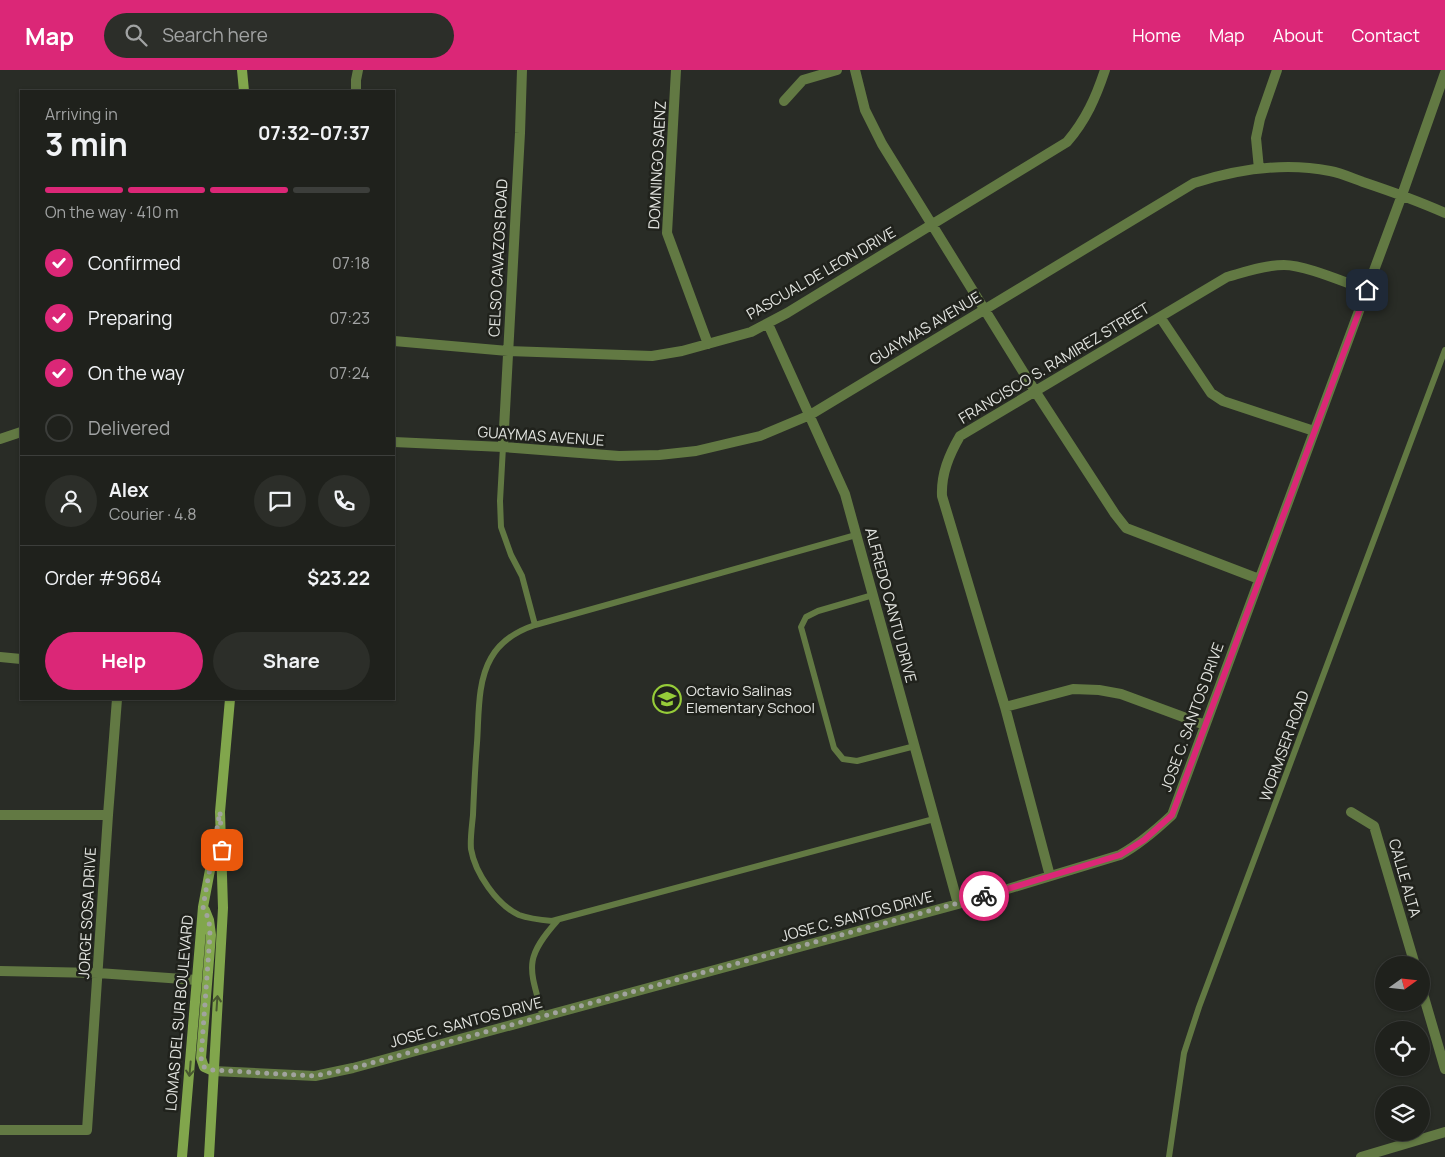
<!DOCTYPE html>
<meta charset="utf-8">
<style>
:root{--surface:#1f211c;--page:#2c2e29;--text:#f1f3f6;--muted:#a1a3a3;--line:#3c3e3b;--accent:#db2777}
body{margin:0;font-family:Manrope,sans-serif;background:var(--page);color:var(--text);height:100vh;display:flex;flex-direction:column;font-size:19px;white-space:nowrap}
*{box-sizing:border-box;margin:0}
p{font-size:16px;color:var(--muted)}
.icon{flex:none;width:28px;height:28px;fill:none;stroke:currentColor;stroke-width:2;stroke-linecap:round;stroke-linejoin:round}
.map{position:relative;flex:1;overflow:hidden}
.details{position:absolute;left:20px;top:20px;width:375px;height:610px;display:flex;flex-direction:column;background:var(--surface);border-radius:0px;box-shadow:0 1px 4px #0004,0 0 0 1px var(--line)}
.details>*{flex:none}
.needle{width:32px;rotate:75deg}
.controls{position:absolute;left:1375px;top:886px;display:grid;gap:10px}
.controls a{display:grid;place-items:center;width:55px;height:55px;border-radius:50%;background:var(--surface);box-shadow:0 1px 4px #0004,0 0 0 1px var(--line);font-size:25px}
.pin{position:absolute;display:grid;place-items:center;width:42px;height:42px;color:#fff;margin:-21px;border-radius:10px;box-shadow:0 2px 8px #0006}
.courier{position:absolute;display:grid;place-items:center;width:50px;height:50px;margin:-25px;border:4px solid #db2777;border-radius:50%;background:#fff;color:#222;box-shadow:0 1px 6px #0007}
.headline em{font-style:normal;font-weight:700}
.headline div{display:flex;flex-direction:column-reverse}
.headline{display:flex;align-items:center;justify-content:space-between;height:85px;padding:0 25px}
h1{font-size:32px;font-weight:700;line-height:38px}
.bar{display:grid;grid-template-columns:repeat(4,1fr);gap:8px 5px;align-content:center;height:60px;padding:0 25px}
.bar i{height:6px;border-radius:4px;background:var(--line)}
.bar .active{background:var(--accent)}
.bar p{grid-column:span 4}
.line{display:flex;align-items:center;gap:12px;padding:0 25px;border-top:1px solid var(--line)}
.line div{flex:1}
.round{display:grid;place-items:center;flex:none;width:52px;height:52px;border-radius:26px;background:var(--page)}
ol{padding:0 25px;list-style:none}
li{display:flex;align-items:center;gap:15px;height:55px}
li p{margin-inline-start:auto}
li .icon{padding:5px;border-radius:50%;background:var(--accent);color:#fff;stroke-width:4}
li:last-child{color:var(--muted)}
li i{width:28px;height:28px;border:2px solid var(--line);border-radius:50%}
.action{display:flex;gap:10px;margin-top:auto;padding:10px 25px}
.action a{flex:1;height:58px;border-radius:30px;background:var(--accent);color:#fff;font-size:20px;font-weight:700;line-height:58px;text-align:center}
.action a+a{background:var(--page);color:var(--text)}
header{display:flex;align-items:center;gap:30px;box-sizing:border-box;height:70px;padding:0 25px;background:var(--accent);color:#fff}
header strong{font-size:24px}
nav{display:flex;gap:28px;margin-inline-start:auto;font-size:18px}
.search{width:350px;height:45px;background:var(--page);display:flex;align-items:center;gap:12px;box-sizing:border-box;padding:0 18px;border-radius:28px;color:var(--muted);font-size:19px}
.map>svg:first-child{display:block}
</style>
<header>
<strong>Map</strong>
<div class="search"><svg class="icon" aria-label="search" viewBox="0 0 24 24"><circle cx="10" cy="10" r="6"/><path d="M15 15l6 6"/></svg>Search here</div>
<nav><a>Home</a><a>Map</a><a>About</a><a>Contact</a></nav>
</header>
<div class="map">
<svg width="1445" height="1087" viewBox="0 0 1445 1087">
<rect width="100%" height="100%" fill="#292c26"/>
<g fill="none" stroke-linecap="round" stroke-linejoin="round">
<!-- service -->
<path stroke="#627943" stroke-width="6" d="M503 377 500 431 501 457 511 485 522 506 535 555C517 561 501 570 491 588 477 612 479 646 477 673 475 697 474 721 473 745 472 756 470 769 471 779 475 803 497 835 519 845 530 849 541 850 552 851L934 749
M873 525 818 541 806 547 801 557 834 678 843 689 857 691 915 676
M535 555 856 465
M543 947C530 898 522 890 558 850
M1169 1087 1184 983 1199 937 1445 280"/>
<!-- minor -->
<path stroke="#627943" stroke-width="10" d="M676 0 667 163 708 274
M855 0 865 40 882 74 1035 321 1115 444 1126 458 1259 509
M356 21V10L358 0
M784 31 803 10 837 0
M1259 99 1256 68 1260 49 1277 0
M1160 247 1211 323 1223 331 1314 361
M768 254 845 424 958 834
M394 271 508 281 652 286 682 281 751 262 787 243 1067 72C1086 50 1096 27 1105 0
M0 369 21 362
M394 372 503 377 619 386 659 385 696 381 734 372 760 366 810 345 1194 113C1238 99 1284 92 1330 101 1341 103 1352 108 1363 112 1390 121 1418 131 1445 143
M503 377 520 63 522 0
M0 587 21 589
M1005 637 1073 619 1099 620 1121 624 1205 655
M1351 742 1374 756 1415 895
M0 745H108
M1050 806 1005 637 942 426C941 404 949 385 960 366L1227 207C1245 202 1265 195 1284 195 1305 195 1346 213 1367 220
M0 901 98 903 197 910
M1421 917 1445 999
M213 1001 315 1006 353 998 958 834 1120 785C1140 774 1155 761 1172 745L1402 125 1445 3
M0 1060H87L108 745 117 629
M1361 1087 1445 1062"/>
<!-- secondary -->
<path stroke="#81a64c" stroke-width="10" d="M242 0 244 21
M205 840 209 850 211 865 201 988 204 997 213 1001
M182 1087 203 837 217 763
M209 1087 223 838 220 742 230 629"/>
</g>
<!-- one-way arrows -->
<defs><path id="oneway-shaft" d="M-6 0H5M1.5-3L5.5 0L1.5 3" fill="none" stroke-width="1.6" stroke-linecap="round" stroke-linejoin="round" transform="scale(1.25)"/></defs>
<g stroke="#47572f">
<use href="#oneway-shaft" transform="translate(217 933) rotate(-86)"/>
<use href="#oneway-shaft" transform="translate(190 999) rotate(95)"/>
</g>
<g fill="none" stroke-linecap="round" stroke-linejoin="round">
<!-- done -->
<path stroke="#a1a39e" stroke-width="5" stroke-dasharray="0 9" d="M222 780 220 742 203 837 209 850 210 865 201 988 204 997 213 1000 315 1006 353 998 984 826"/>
<!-- route -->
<path stroke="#db2777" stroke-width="6" d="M984 826 1120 785 1144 770 1172 745 1367 220"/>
</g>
<!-- icons -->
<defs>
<symbol id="school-ring" viewBox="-11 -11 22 22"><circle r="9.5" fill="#20221c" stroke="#96cc39" stroke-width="1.5"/><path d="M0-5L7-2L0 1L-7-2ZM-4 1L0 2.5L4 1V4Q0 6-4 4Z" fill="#96cc39"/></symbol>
</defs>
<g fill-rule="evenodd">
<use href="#school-ring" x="651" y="613" width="32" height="32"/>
</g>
<g text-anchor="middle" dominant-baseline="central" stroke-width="5" stroke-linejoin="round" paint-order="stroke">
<!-- street labels -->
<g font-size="15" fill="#e1e3df" stroke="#20221c">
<text transform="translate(657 95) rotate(-87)">DOMNINGO SAENZ</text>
<text transform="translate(498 188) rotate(-87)">CELSO CAVAZOS ROAD</text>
<text transform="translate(821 203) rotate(-30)">PASCUAL DE LEON DRIVE</text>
<text transform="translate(925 258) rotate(-31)">GUAYMAS AVENUE</text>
<text transform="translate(1054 293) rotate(-31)">FRANCISCO S. RAMIREZ STREET</text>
<text transform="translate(541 366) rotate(4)">GUAYMAS AVENUE</text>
<text transform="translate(891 535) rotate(75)">ALFREDO CANTU DRIVE</text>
<text transform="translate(1192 647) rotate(-70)">JOSE C. SANTOS DRIVE</text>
<text transform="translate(1284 676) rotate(-70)">WORMSER ROAD</text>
<text transform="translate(1405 808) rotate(74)">CALLE ALTA</text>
<text transform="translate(87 843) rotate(-87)">JORGE SOSA DRIVE</text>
<text transform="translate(857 846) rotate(-15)">JOSE C. SANTOS DRIVE</text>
<text transform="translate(179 943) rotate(-85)">LOMAS DEL SUR BOULEVARD</text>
<text transform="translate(466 952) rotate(-15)">JOSE C. SANTOS DRIVE</text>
</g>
<!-- poi labels -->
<g font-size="15" fill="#e1e3df" stroke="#20221c" text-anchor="start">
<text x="686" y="620">Octavio Salinas<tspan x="686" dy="17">Elementary School</tspan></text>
</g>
</g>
</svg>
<div class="controls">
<a><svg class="needle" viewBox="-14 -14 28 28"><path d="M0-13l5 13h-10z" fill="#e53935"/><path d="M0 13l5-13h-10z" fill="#a1a3a3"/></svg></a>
<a><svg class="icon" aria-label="locate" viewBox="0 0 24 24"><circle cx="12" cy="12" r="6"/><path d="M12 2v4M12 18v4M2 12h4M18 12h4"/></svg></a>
<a><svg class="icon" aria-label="layers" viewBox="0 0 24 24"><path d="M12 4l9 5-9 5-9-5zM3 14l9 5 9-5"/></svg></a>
</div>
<div class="pin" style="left:222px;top:780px;background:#ea580c"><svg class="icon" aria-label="bag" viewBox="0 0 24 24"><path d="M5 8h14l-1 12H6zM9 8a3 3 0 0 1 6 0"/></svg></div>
<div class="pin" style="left:1367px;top:220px;background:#1f2937"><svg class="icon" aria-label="home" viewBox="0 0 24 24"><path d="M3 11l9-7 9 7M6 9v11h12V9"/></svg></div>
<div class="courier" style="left:984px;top:826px"><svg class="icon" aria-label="bike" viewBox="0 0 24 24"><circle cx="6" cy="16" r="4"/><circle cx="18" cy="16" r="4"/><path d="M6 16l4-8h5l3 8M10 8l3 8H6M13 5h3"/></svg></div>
<section class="details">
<div class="headline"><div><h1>3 min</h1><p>Arriving in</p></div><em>07:32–07:37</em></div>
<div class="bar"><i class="active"></i><i class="active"></i><i class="active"></i><i></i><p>On the way · 410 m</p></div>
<ol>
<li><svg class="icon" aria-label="check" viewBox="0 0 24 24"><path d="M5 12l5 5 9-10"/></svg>Confirmed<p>07:18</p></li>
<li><svg class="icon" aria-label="check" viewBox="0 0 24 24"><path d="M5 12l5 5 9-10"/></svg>Preparing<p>07:23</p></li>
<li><svg class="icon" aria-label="check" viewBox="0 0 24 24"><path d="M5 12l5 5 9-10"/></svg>On the way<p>07:24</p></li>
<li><i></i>Delivered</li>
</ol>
<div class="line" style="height:90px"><a class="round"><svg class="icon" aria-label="person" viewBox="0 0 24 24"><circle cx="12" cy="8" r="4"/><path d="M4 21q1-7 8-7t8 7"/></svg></a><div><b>Alex</b><p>Courier · 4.8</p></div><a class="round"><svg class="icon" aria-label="chat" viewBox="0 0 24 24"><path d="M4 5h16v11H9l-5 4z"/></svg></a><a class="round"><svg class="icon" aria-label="phone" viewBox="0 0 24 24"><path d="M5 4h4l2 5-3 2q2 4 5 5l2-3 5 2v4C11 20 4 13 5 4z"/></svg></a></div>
<div class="line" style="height:65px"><div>Order #9684</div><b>$23.22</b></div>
<div class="action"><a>Help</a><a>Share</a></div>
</section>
</div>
